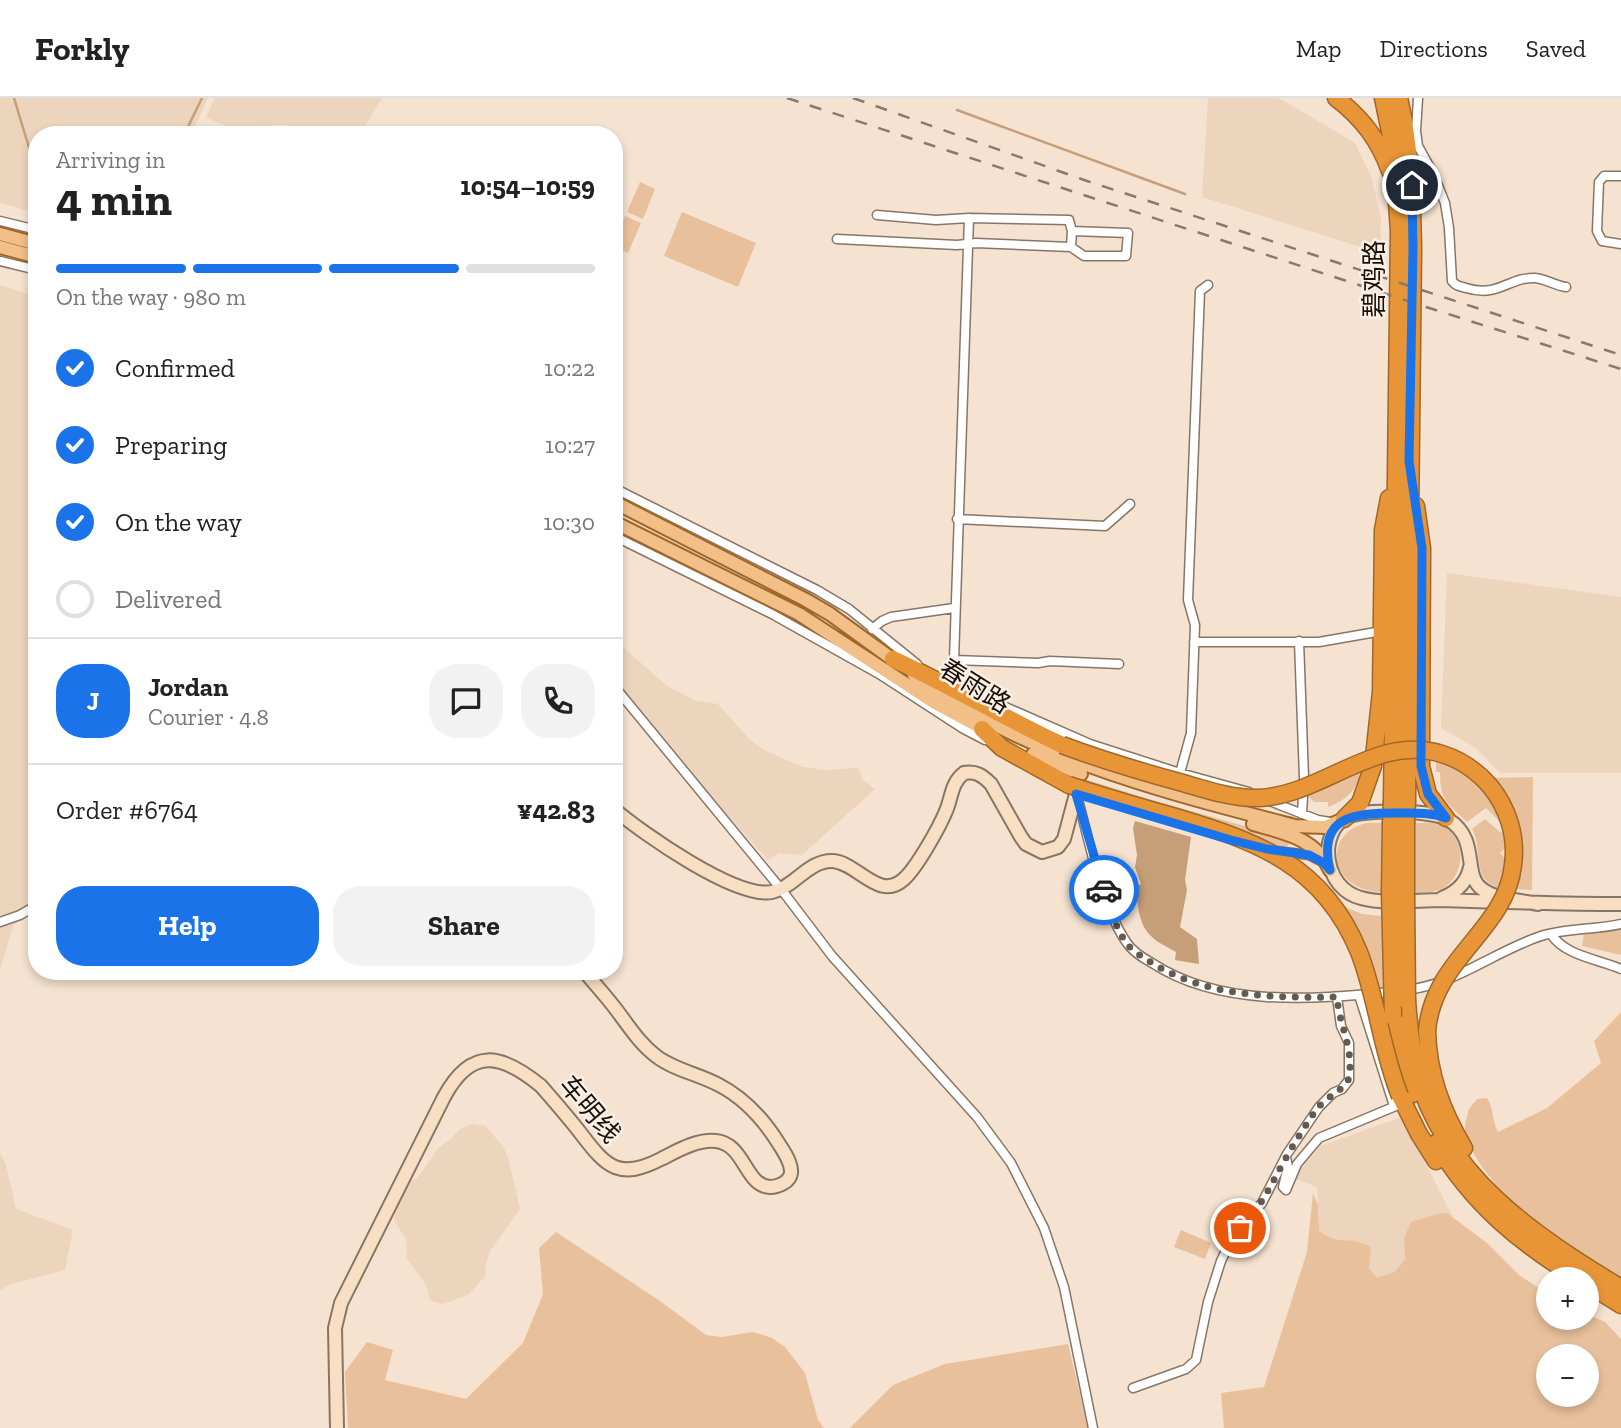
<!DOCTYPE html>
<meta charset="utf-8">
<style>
:root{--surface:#fff;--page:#f2f2f2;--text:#222;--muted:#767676;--line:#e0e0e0;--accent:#1a73e8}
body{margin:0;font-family:"Zilla Slab","Noto Sans SC",serif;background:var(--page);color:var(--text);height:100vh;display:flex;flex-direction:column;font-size:26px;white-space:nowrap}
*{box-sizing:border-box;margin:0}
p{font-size:23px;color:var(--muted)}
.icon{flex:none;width:38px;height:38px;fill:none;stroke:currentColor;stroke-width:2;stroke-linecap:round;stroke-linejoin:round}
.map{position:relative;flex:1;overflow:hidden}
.details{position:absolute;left:28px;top:28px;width:595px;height:854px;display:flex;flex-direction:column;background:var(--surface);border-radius:28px;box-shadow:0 4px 10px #0003}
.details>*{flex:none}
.buttons{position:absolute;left:1536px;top:1169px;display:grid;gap:14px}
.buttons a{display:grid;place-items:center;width:63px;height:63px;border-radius:50%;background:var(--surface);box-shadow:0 4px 10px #0003;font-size:35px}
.pin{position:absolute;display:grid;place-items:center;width:60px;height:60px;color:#fff;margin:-30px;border:4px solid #fff;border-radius:50%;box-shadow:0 2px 7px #0007}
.courier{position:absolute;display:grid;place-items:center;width:70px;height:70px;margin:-35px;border:5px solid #1a73e8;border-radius:50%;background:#fff;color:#222;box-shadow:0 2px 9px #0007}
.summary em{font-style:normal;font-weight:700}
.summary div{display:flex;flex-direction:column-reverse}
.summary{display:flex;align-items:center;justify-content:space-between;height:119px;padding:0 28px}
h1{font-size:46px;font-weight:700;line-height:52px}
.bar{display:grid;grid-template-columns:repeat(4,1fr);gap:10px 7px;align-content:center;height:84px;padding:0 28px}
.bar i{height:9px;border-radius:5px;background:var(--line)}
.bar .current{background:var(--accent)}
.bar p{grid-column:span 4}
.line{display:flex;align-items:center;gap:18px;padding:0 28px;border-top:2px solid var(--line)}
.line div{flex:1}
.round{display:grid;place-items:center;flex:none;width:74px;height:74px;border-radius:28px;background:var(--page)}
ol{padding:0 28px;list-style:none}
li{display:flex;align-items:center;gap:21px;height:77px}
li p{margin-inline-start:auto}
li .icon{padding:7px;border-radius:50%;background:var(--accent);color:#fff;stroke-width:4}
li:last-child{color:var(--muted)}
li i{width:38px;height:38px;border:4px solid var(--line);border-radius:50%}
.primary-button{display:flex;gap:14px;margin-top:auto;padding:14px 28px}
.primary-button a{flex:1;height:80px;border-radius:28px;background:var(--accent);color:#fff;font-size:28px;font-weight:700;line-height:80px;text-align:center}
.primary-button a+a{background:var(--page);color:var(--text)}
header{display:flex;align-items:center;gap:42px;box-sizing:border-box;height:98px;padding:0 35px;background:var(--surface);border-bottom:2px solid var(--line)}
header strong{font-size:33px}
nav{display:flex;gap:38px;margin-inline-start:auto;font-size:24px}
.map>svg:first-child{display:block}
</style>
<header>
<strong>Forkly</strong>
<nav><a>Map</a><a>Directions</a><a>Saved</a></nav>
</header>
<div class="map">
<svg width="1621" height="1330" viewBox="0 0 1621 1330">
<rect width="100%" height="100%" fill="#f5e2d0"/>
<!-- built -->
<path fill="#edd4bc" d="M0 0H208L191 37H37V115L0 105Z
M215 0H382L360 37H301L287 27 226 28 206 19Z
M1208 0H1279L1355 45 1371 78 1381 119 1380 155 1202 99Z
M0 187 37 199V809L13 828 0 872Z
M1447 475 1621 499V675H1500L1476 650 1441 630Z
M614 541 667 588 696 603 718 606 750 642 764 652 802 669 824 672 858 670 863 682 875 691 802 757 779 755 768 762 702 689 614 581Z
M1402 1019 1458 1129 1422 1223 1314 1139 1319 1119 1317 1089 1296 1081 1300 1072 1320 1048Z
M472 1026 485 1028 503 1048 508 1060 520 1111 490 1153 486 1165 485 1178 468 1197 443 1206 430 1203 427 1188 407 1161 406 1141 394 1122 400 1095 410 1083 417 1081 439 1049 451 1041 460 1031Z
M0 1055 6 1067 16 1111 73 1132 65 1172 8 1187 0 1192Z"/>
<!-- green -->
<path fill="#e8c19c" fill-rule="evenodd" d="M640 84 655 91 643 121 627 114Z
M682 114 756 145 738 189 664 158Z
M625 118 641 125 628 155 614 149Z
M614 393 772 471 840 511 837 512C766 469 688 437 614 397Z
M1436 661C1474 679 1488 688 1504 728L1486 710 1467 724C1448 705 1440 704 1440 674H1436Z
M1362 671C1358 691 1347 702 1328 709V704H1314L1307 697Z
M1072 677 1145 700 1284 739 1289 747 1283 752 1069 679Z
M1533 679 1532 792 1514 791 1518 777 1491 680Z
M1485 721 1501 735 1505 732 1508 755 1504 751 1500 755 1508 763 1501 790C1470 784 1484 753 1472 731Z
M1367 725H1383L1382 794C1328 793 1322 734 1367 725Z
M1415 725C1422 725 1430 724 1437 726 1467 734 1468 778 1441 791 1433 795 1423 794 1414 795Z
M1338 806 1362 816 1382 818 1383 895 1377 896Z
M1621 831V857L1582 848 1584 835Z
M1621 914V1180L1540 1132 1511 1106 1482 1069 1465 1041V1027L1469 1011 1477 1001 1487 1000C1494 1011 1492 1023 1498 1034L1547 1010 1601 965 1594 943Z
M1313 1095 1318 1107 1319 1133C1341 1149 1349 1137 1371 1149L1369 1170 1377 1180 1395 1174 1405 1161 1404 1140 1411 1124 1437 1116 1447 1115 1487 1145 1519 1177 1549 1197V1220H1587V1216L1605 1224 1621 1241V1330H1224L1221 1295 1264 1289 1307 1154ZM1549 1258H1587V1297H1549Z
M1181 1132 1211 1145 1205 1161 1174 1149Z
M556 1134 660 1203 706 1237 722 1239 753 1234 772 1240 785 1249 805 1275 818 1322 824 1330H348L345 1274 367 1244 393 1252 385 1282 466 1301 523 1245 543 1196 539 1150Z
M1068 1246 1088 1330H850L893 1287 945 1266Z"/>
<!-- water -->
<path fill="#c69e77" d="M1135 723 1191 739 1185 782 1187 792 1180 829 1197 841 1199 866 1175 862 1176 854C1168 849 1157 845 1151 838 1138 826 1137 804 1137 788L1141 786 1135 769 1137 757 1133 730Z"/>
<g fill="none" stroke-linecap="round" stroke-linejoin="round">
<!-- stream -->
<path stroke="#c69e77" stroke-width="2.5" d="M14 0 37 76
M957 12 1185 96
M184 37 202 0"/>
<defs>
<path id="street" d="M1418 0 1416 33 1418 48 1433 75 1445 105 1449 130 1452 183C1456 188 1459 188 1466 190 1499 200 1508 179 1535 180 1546 181 1556 188 1566 189
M1621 78H1604L1599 84 1597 133 1602 143 1621 146
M877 117 936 122 969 120
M0 123 37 132
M1072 133 1071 149 1084 158H1126L1128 135 1072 133 1069 122 969 120 954 562 1038 565 1050 563 1119 566
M837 141 957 147 976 145 1071 149
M0 163 37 172
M614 390 817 492 849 511 917 566
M957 421 1105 428 1130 406
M614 438 772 516 879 576 962 630 985 642
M872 531 882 523 891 519 954 510
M1299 543 1304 680 1302 716
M1194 544H1319L1382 533
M614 588 781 791 832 858 977 1019 1011 1065 1044 1130 1064 1189 1093 1330
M978 597 1090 646 1180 675 1249 694
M1180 675 1191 635 1195 527 1188 502 1200 193 1208 187
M1077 698C1089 741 1101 808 1127 845 1132 853 1143 860 1152 865 1221 910 1314 901 1392 894
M1267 702 1318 722 1330 724
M1276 753 1309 757 1321 763
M0 824 20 817 37 807
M1551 836C1565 858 1598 861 1621 871
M1405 892C1453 888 1495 853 1541 838 1567 830 1594 832 1621 826
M1359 897 1394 1008
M1286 1059 1288 1069 1283 1089 1286 1092
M1286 1092 1297 1066 1319 1040 1403 1005
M1133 1290 1186 1271 1196 1262 1208 1204 1221 1163 1233 1138 1262 1105 1287 1056 1319 1009 1333 995 1342 991 1349 982V945L1341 928 1337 899"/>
<path id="secondary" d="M614 711C642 735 736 801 772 794 795 789 808 762 833 763 858 765 879 804 904 781 917 769 939 730 946 713 952 699 951 685 964 675 976 673 982 677 991 686L1021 739 1026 746 1042 754 1058 749 1064 741 1076 696
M1442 800C1457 794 1467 785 1470 769
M1538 806C1520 802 1497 802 1482 791 1462 776 1480 742 1449 722 1434 712 1361 710 1345 720 1334 727 1329 740 1328 752 1328 765 1331 776 1339 786 1345 793 1353 798 1361 800 1386 807 1416 802 1441 802 1501 804 1561 806 1621 806
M337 1330 335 1230 341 1205 444 999C471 949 501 955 541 988 555 1004 569 1020 582 1037 607 1070 620 1082 661 1061 677 1053 697 1041 716 1043 745 1046 745 1088 770 1089 778 1089 790 1084 791 1075 792 1065 784 1054 779 1046 764 1022 744 1000 719 987 699 976 674 972 656 958 639 945 628 927 615 910 605 897 594 885 584 873"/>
<path id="primary" d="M0 136 37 146
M0 149 37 159
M614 404 806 502 830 516 899 566
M614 424 799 516 935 605 989 634
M914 577C1027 660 1161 693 1295 728L1325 729 1344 721
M1033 656 1081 676
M1253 726C1285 735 1315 740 1330 772"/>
<path id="highway" d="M1336 0C1362 20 1379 42 1390 73
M1383 0 1393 48 1399 133 1392 703
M1399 0C1411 50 1412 100 1413 151L1407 703
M1416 408 1422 450 1421 668 1428 696 1446 720
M893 561C951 588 1005 620 1062 647
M982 631 1002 650 1069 687
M1344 721 1360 705 1373 668 1381 594 1383 432 1389 400
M1390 794 1391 725
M1406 795V725
M1407 903C1409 927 1411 950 1416 973 1444 1078 1534 1137 1621 1190
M1393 919 1404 969 1413 996
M1427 933C1428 976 1442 1013 1464 1050
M1400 998 1419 1036 1436 1063
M1436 1045C1472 1106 1520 1145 1579 1181
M1587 1186 1621 1207"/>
</defs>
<!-- street casing -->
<use href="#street" stroke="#877665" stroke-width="11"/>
<!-- secondary casing -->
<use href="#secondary" stroke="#877665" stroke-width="16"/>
<!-- primary casing -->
<use href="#primary" stroke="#9f6728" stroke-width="16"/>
<!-- highway casing -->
<use href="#highway" stroke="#9f6728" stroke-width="19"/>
<!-- street -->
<use href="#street" stroke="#fff" stroke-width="8"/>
<!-- secondary -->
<use href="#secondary" stroke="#f8dfc3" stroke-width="12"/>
<!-- primary -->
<use href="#primary" stroke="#f1bf87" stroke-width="12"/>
<!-- highway -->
<use href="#highway" stroke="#e89537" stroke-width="16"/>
<!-- rail -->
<path stroke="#877a6e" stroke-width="2.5" stroke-dasharray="12 12" stroke-linecap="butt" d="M787 0 1426 209 1621 271
M853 0 1087 83 1621 257"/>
<defs>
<path id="highway-bridge" d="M1062 647C1102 662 1142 674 1183 685 1207 692 1231 700 1256 700 1322 699 1374 635 1442 656 1461 662 1477 673 1490 688 1508 710 1517 738 1513 767 1506 833 1433 860 1427 933
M1069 687C1103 698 1137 708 1172 718 1256 743 1323 766 1359 854 1377 900 1381 951 1400 998
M1391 725 1392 703
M1406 725 1407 703
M1390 794 1393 919
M1406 795 1407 903"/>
</defs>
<!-- highway-bridge casing -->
<use href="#highway-bridge" stroke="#9f6728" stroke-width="19" stroke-linecap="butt"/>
<!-- highway-bridge -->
<use href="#highway-bridge" stroke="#e89537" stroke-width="16"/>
</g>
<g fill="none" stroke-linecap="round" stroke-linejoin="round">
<!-- done -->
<path stroke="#655a50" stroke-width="7" stroke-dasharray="0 12.6" d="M1104 792C1110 810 1116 832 1128 847 1133 853 1142 859 1149 863 1204 899 1273 900 1337 899 1339 927 1354 951 1349 979 1347 991 1325 999 1316 1012 1306 1027 1296 1042 1287 1058 1272 1084 1262 1109 1240 1130"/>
<!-- route -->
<path stroke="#1a73e8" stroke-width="9" d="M1104 792 1076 696 1231 742 1267 751 1309 757 1324 765 1330 772C1317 717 1356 715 1397 715 1413 715 1430 714 1446 720L1428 696 1421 668 1422 450 1409 363 1413 151 1412 87"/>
</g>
<g text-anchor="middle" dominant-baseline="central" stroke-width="5" stroke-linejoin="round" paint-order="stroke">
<!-- street labels -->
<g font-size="26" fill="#18110b" stroke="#fcf0e6">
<text transform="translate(1374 181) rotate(-90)">碧鸡路</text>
<text transform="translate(975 588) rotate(32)">春雨路</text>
<text transform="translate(590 1011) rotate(50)">车明线</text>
</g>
</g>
</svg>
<div class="buttons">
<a>+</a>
<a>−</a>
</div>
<div class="pin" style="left:1240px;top:1130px;background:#ea580c"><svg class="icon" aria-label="bag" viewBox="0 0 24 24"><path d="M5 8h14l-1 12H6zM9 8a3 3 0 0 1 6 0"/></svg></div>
<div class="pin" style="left:1412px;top:87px;background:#1f2937"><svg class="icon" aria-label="home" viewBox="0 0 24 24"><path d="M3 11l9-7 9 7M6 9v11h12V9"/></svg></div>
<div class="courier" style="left:1104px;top:792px"><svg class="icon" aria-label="car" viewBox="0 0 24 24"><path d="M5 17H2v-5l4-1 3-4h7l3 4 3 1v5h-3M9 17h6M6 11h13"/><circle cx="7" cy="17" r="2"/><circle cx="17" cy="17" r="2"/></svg></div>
<section class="details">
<div class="summary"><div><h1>4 min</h1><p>Arriving in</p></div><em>10:54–10:59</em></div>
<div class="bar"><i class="current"></i><i class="current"></i><i class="current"></i><i></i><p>On the way · 980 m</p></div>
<ol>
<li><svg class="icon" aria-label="check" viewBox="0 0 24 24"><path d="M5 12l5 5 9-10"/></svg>Confirmed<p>10:22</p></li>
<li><svg class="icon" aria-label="check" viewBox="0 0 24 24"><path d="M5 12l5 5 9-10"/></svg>Preparing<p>10:27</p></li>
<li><svg class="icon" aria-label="check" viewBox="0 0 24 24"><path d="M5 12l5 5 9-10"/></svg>On the way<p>10:30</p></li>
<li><i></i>Delivered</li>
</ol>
<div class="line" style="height:126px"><b class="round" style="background:var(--accent);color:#fff">J</b><div><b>Jordan</b><p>Courier · 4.8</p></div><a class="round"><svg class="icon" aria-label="chat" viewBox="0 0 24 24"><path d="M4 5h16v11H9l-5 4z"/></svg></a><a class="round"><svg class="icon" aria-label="phone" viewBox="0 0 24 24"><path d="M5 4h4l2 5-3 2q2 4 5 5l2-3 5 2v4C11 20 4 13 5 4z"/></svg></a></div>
<div class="line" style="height:91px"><div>Order #6764</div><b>¥42.83</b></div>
<div class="primary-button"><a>Help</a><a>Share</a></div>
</section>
</div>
